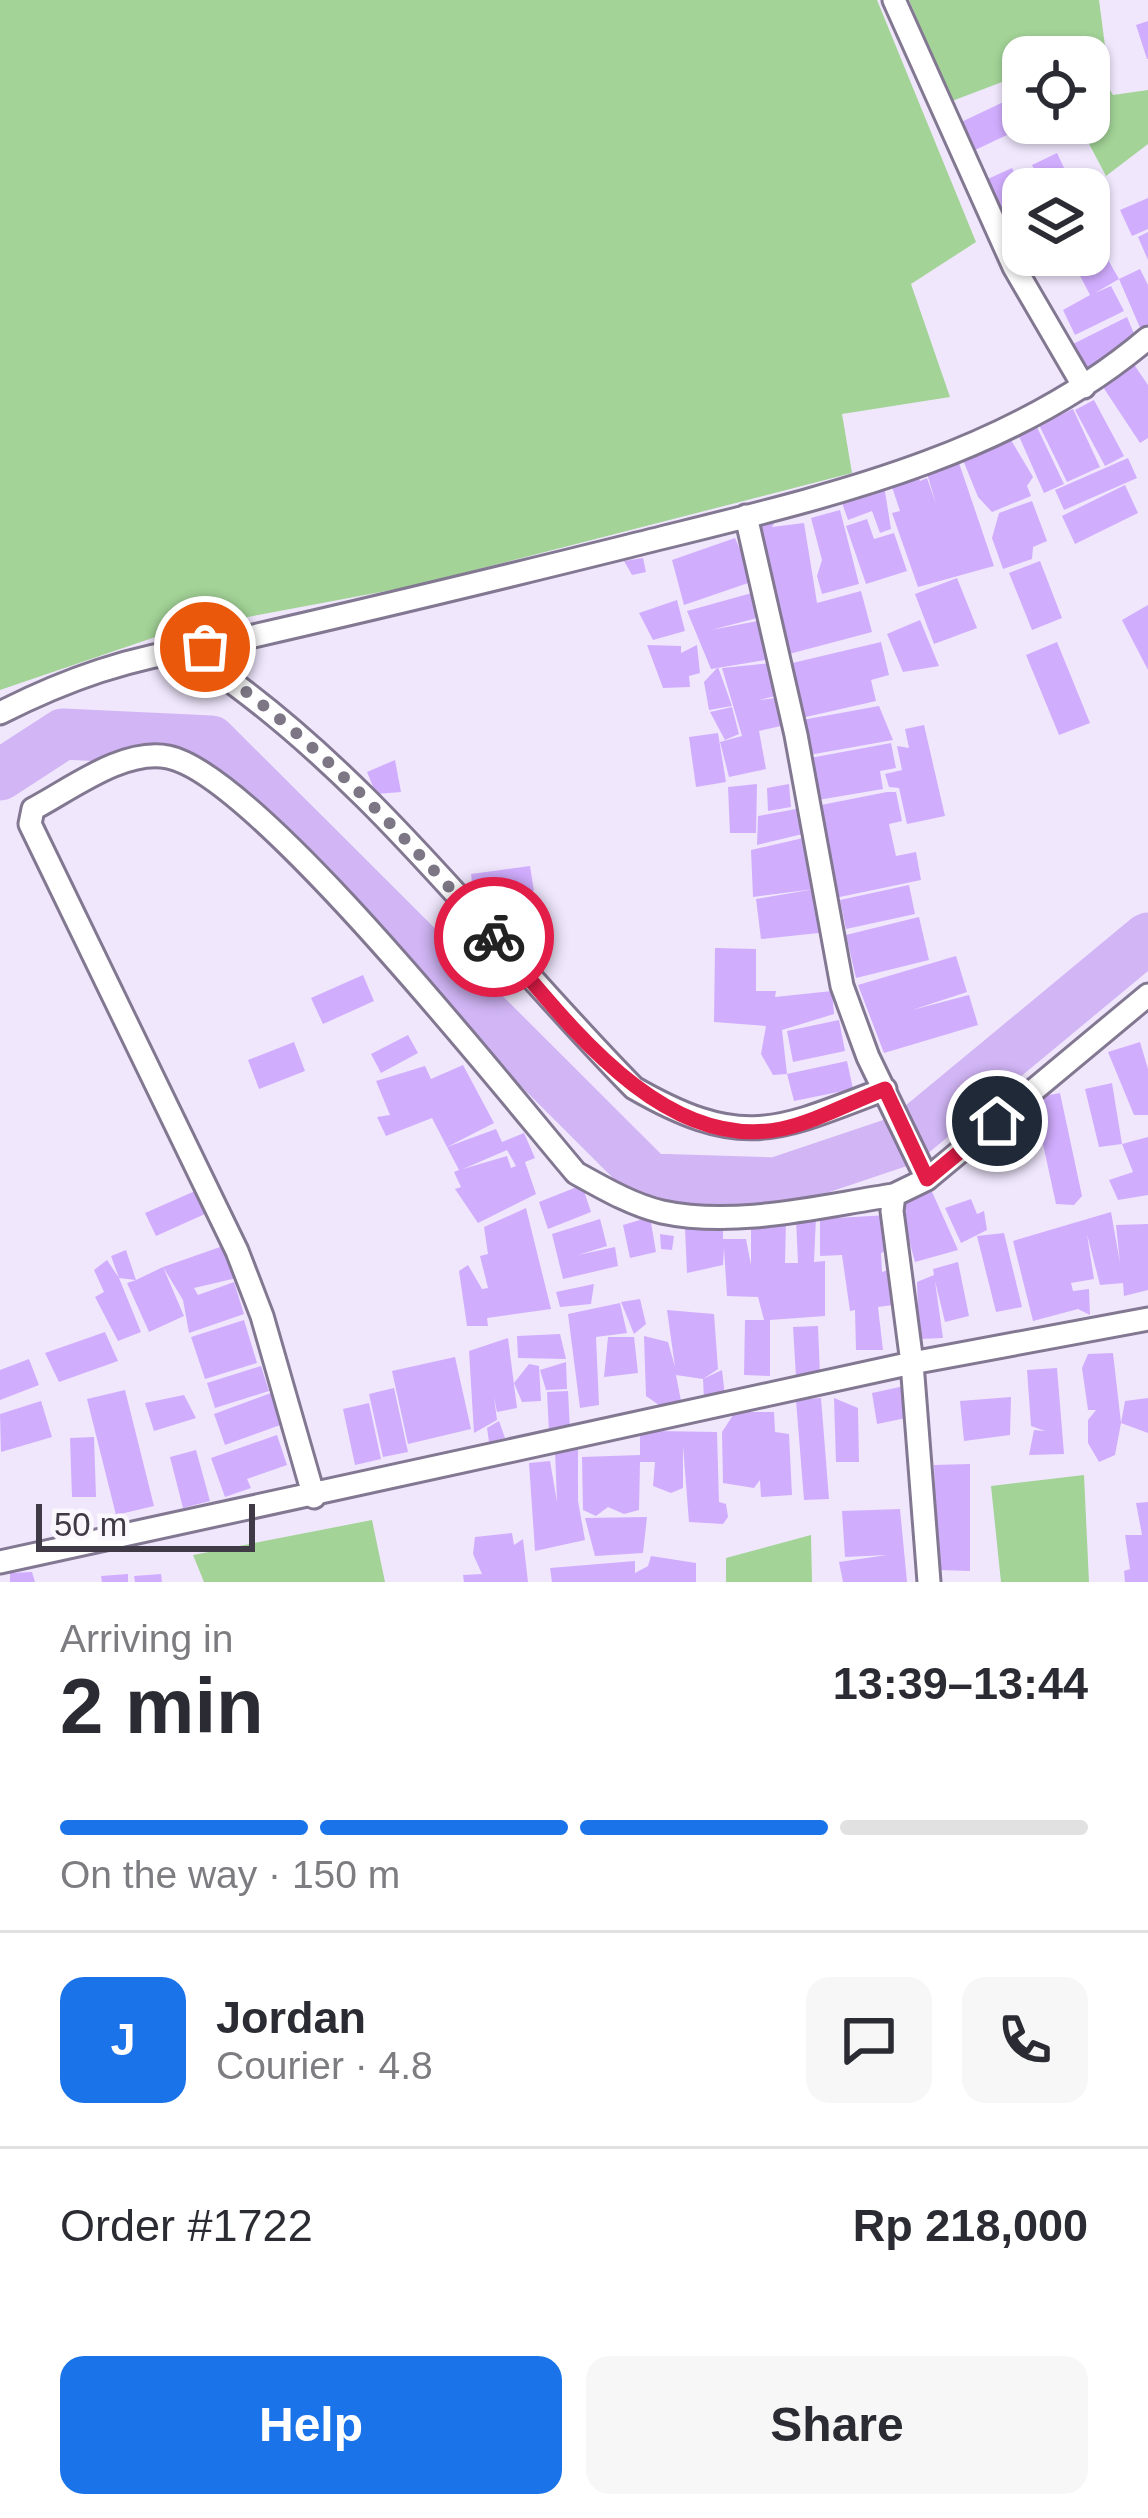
<!DOCTYPE html>
<meta charset="utf-8">
<style>
:root{--surface:#fff;--page:#f7f7f7;--text:#2b2b33;--muted:#7c7c81;--line:#e1e1e2;--accent:#1a73e8}
body{margin:0;font-family:Arial,sans-serif;background:var(--page);color:var(--text);height:100vh;display:flex;flex-direction:column;font-size:45px;white-space:nowrap}
*{box-sizing:border-box;margin:0}
p{font-size:39px;color:var(--muted)}
.icon{flex:none;width:66px;height:66px;fill:none;stroke:currentColor;stroke-width:2;stroke-linecap:round;stroke-linejoin:round}
.map{position:relative;height:1582px;overflow:hidden}
.drawer{display:flex;flex-direction:column;background:var(--surface);flex:1}
.drawer>*{flex:none}
.fabs{position:absolute;left:1002px;top:36px;display:grid;gap:24px}
.fabs a{display:grid;place-items:center;width:108px;height:108px;border-radius:24px;background:var(--surface);box-shadow:0 3px 9px #0004;font-size:60px}
.scale{position:absolute;left:36px;bottom:30px;width:219px;box-sizing:border-box;padding-left:12px;border:6px solid #3f3a45;border-top:0;font-size:33px;line-height:42px;white-space:nowrap;color:#3f3a45;-webkit-text-stroke:9px #faf7fd;paint-order:stroke}
.pin{position:absolute;display:grid;place-items:center;width:102px;height:102px;color:#fff;margin:-51px;border:6px solid #fff;border-radius:50%;box-shadow:0 3px 12px #0007}
.courier{position:absolute;display:grid;place-items:center;width:120px;height:120px;margin:-60px;border:9px solid #e11d48;border-radius:50%;background:#fff;color:#222;box-shadow:0 3px 15px #0007}
.head em{font-style:normal;font-weight:800}
.head div{display:flex;flex-direction:column-reverse}
.head{display:flex;align-items:center;justify-content:space-between;height:204px;padding:0 60px}
h1{font-size:78px;font-weight:800;line-height:90px}
.bar{display:grid;grid-template-columns:repeat(4,1fr);gap:18px 12px;align-content:center;height:144px;padding:0 60px}
.bar i{height:15px;border-radius:9px;background:var(--line)}
.bar .on{background:var(--accent)}
.bar p{grid-column:span 4}
.line{display:flex;align-items:center;gap:30px;padding:0 60px;border-top:3px solid var(--line)}
.line div{flex:1}
.round{display:grid;place-items:center;flex:none;width:126px;height:126px;border-radius:24px;background:var(--page)}
.button{display:flex;gap:24px;margin-top:auto;padding:24px 60px}
.button a{flex:1;height:138px;border-radius:24px;background:var(--accent);color:#fff;font-size:48px;font-weight:800;line-height:138px;text-align:center}
.button a+a{background:var(--page);color:var(--text)}
.map>svg:first-child{display:block}
</style>
<div class="map">
<svg width="1148" height="1582" viewBox="0 0 1148 1582">
<rect width="100%" height="100%" fill="#f0e7fd"/>
<!-- green -->
<path fill="#a3d397" d="M0 0H877L976 242 911 284 950 397 842 414 852 473 413 586 173 631 0 690Z
M909 0H1099L1105 46 1096 66 1113 95 1148 90V144L1106 176 1078 123H1089V57H1023V74L952 101Z
M1084 1475 1089 1582H1001L991 1486Z
M372 1520 385 1582H204L193 1555Z
M811 1535 812 1582H726V1558Z"/>
<g fill="none" stroke-linecap="round" stroke-linejoin="round">
<!-- river -->
<path stroke="#d1b5f5" stroke-width="51" d="M0 775 63 734 211 741 650 1179 776 1183 904 1140 1148 938"/>
</g>
<!-- building -->
<path fill="#d1adfe" fill-rule="evenodd" d="M1148 21V59H1147L1136 25Z
M1014 97 1023 123H1032L971 152 957 124Z
M1057 153 1074 189H1044L1032 165Z
M1012 168 1023 191V225L1005 233 981 182Z
M1148 198V229L1132 236 1120 210Z
M1148 232V260L1138 237Z
M1103 251 1119 279 1095 293 1111 286 1124 311 1075 335 1063 310 1090 295 1075 266Z
M1140 269 1148 285V326L1141 330 1119 279Z
M1127 317 1139 345 1073 377 1061 350Z
M1133 363 1148 385V438L1140 443 1101 384Z
M1094 400 1124 456 1105 466 1075 410Z
M1073 409 1100 467 1067 482 1039 425Z
M1036 425 1064 484 1044 493 1018 434Z
M1011 440 1033 477 1027 486 1031 496 992 512 978 497 963 460Z
M1128 458 1137 478 1064 510 1055 490Z
M958 460 994 566 918 587 892 513 900 511 890 481 917 471 920 481 927 478 936 504 926 470Z
M884 485 891 529 880 533 872 511 848 520 841 500Z
M1125 485 1138 513 1075 544 1062 516Z
M1032 501 1047 541 1033 547 1032 559 1003 569 992 538 999 513Z
M840 510 859 584 822 594 817 576 822 560 811 518Z
M780 513 772 527 804 523 817 603 861 591 872 632 789 654 753 521Z
M867 519 874 539 894 533 907 571 866 584 846 526Z
M735 538 754 581 684 605 672 560Z
M643 558 646 572 632 575 624 561Z
M1040 561 1062 618 1032 630 1009 573Z
M957 578 977 628 934 644 915 594Z
M759 591 765 616 711 630 768 619 771 659 711 669 687 611Z
M677 600 685 631 653 640 639 613Z
M1148 605V670L1122 620Z
M920 620 939 666 903 672 887 634Z
M881 642 889 675 871 680 876 701 797 719 784 665Z
M1057 642 1090 723 1059 735 1026 655Z
M647 645 681 646V653L697 645 700 673 689 676 690 687 663 688Z
M772 663 784 694 759 700 775 698 781 726 759 731 766 769 729 777 720 742 742 736 722 668Z
M718 667 732 706 709 710 704 682Z
M879 706 893 740 809 755 802 720Z
M732 707 739 734 725 740 710 712Z
M924 725 945 816 907 824 899 788 889 787 885 774 902 770 897 746 909 748 905 729Z
M718 733 726 782 696 787 689 737Z
M891 743 896 768 880 771 883 789 818 800 810 758Z
M395 760 401 792 376 794 367 772Z
M757 784 756 833H730L728 787Z
M789 784 791 807 768 811 767 788Z
M887 792H896L902 821 889 824 896 856 916 852 921 880 835 898 816 806Z
M807 807 811 832 757 845 758 816Z
M812 836 828 932 761 939 756 899 815 889 753 897 751 850Z
M530 866 534 891 474 899 471 874Z
M909 885 915 914 846 929 840 900Z
M919 917 929 960 856 978 846 935Z
M715 948 756 949V991H776L775 997 832 991 834 1014 782 1030 787 1074 773 1075 761 1054 766 1026 714 1022Z
M956 956 967 992 912 1010 969 995 978 1025 884 1053 858 985Z
M363 975 374 1001 323 1024 311 998Z
M839 1020 845 1051 793 1062 787 1031Z
M408 1035 418 1053 381 1073 371 1054Z
M294 1042 305 1071 259 1089 248 1060Z
M1140 1042 1148 1069V1115H1134L1108 1052Z
M847 1061 853 1089 794 1101 787 1074Z
M463 1065 494 1123 447 1147 432 1118 386 1136 377 1117 390 1115 376 1081 425 1066 431 1079Z
M1112 1083 1122 1144 1099 1147 1085 1089Z
M1060 1093 1082 1196 1074 1205 1056 1204 1033 1098Z
M496 1129 502 1142 524 1133 535 1158 525 1162 536 1194 478 1223 455 1189 461 1187 454 1172 459 1170 447 1147ZM507 1150 516 1166 511 1168 507 1156 463 1169Z
M1148 1137V1195L1118 1200 1109 1180 1133 1172 1122 1144Z
M582 1185 591 1212 548 1229 539 1202Z
M929 1185 958 1250 915 1262 898 1200Z
M195 1191 205 1214 156 1236 145 1213Z
M971 1199 977 1214 984 1211 987 1230 961 1243 945 1208Z
M526 1208 551 1309 487 1318 488 1326H467L459 1271 468 1265 482 1289 488 1288 480 1256 488 1254 484 1227Z
M1111 1212 1120 1263 1116 1225 1148 1224V1290L1124 1296 1123 1283 1100 1285 1087 1234 1094 1279 1071 1283 1073 1291 1089 1289 1090 1315 1078 1309 1033 1321 1013 1241Z
M888 1215 889 1250 881 1253 882 1272 889 1270 893 1305 878 1307 883 1350H856L855 1310 850 1311 842 1255 820 1256V1219Z
M650 1217 656 1252 630 1258 623 1225Z
M816 1217 814 1262 825 1261V1316L770 1320V1376L744 1375 745 1320H764L758 1297 727 1296 724 1248 723 1265 687 1273 685 1229 723 1224V1239H746L751 1265V1221L786 1220 785 1263H798L796 1219Z
M600 1219 607 1246 578 1255 615 1247 618 1266 563 1279 552 1234Z
M1004 1233 1022 1307 996 1312 977 1236Z
M660 1234 674 1236 672 1250 661 1249Z
M223 1246 241 1277 194 1288 198 1295 234 1282 244 1314 189 1333 183 1300 163 1267Z
M126 1250 136 1280 163 1267 184 1316 149 1332 127 1283 136 1280 119 1278 141 1332 118 1341 95 1297 104 1292 94 1270 107 1260 119 1278 111 1256Z
M958 1262 969 1316 945 1322 935 1281 943 1338 919 1339 917 1282 934 1275 933 1269Z
M594 1284 591 1304 560 1307 556 1292Z
M640 1299 646 1324 634 1334 621 1302Z
M620 1303 627 1333 596 1337 599 1405 580 1408 568 1314Z
M667 1310 714 1314 718 1369 703 1379 722 1370 725 1396 704 1399 703 1379 676 1375 681 1401 666 1410 646 1396 644 1336 668 1342 675 1367Z
M244 1320 257 1363 205 1379 191 1337Z
M818 1326 820 1375 796 1377 793 1327Z
M105 1332 118 1361 59 1382 45 1353Z
M560 1334 566 1359 518 1358 517 1336Z
M608 1337H634L638 1373 604 1377Z
M508 1338 517 1408 497 1412 494 1397 497 1420 474 1433 469 1351Z
M1113 1353 1121 1423 1125 1401 1148 1398V1433L1121 1423 1115 1455 1099 1462 1088 1443V1420L1096 1410H1088L1082 1368 1088 1354Z
M455 1357 471 1429 408 1444 392 1371Z
M29 1359 39 1385 0 1400V1370Z
M566 1362 567 1389 546 1390 540 1370Z
M529 1364 539 1366 541 1401 522 1402 514 1383Z
M261 1366 269 1391 215 1408 207 1383Z
M1057 1368 1064 1454 1029 1455 1034 1430 1045 1431 1031 1426 1027 1370Z
M909 1385 911 1417 877 1424 872 1393Z
M394 1388 408 1452 383 1457 369 1394Z
M125 1390 154 1506 116 1515 87 1399Z
M568 1391 570 1430 549 1432 547 1392Z
M271 1393 283 1424 225 1445 214 1414Z
M184 1395 196 1418 154 1431 145 1403Z
M1011 1397 1010 1435 964 1441 960 1401Z
M821 1398 829 1499 804 1500 796 1400Z
M834 1398 858 1408 859 1462H836Z
M41 1401 52 1437 1 1452 0 1414Z
M369 1403 381 1459 355 1465 343 1409Z
M735 1412H774L775 1432 789 1434 792 1495 761 1497 760 1480 754 1488 723 1483 722 1432Z
M499 1421 505 1438 489 1442 487 1428Z
M657 1431 717 1432 719 1502 726 1504 728 1517 723 1524 689 1522 683 1446V1488L671 1493 653 1486 655 1462H640L639 1510 624 1514 608 1507 596 1516 583 1510 582 1457 640 1455V1436Z
M277 1435 287 1465 247 1479 251 1488 225 1497 211 1458Z
M94 1437 96 1497H72L70 1438Z
M578 1449V1501L585 1540 535 1551 529 1463 550 1461 557 1502 555 1450Z
M196 1450 210 1501 183 1508 170 1457Z
M970 1464V1571L938 1570 934 1465Z
M1148 1502V1582H1125L1124 1571 1130 1569 1125 1535H1142L1136 1503Z
M900 1509 907 1582H843L839 1562 887 1555 845 1557 842 1511Z
M647 1517 643 1553 595 1556 585 1518Z
M512 1533 514 1545 523 1539 528 1582H464L463 1575 482 1574 473 1554 475 1537Z
M651 1556 696 1563V1582H552L550 1568 635 1561V1573L648 1566Z
M32 1572 35 1582H10V1573Z
M128 1574V1582H102L101 1576Z
M161 1574 162 1582H135L134 1576Z"/>
<g fill="none" stroke-linecap="round" stroke-linejoin="round">
<defs>
<path id="minor" d="M894 0 1014 267 1084 387
M746 516 796 735 842 986 868 1057 927 1179 894 1195 892 1211 912 1363 929 1582
M0 713C67 679 130 657 205 647
M885 1089C776 1131 742 1150 634 1088 494 946 374 779 208 665L205 647C347 615 488 581 629 546 811 500 1002 462 1148 338
M927 1179 1148 995
M314 1497 262 1316 237 1251 30 824 33 809C71 789 124 748 168 757 256 774 507 1092 576 1173 603 1188 632 1205 662 1212 737 1228 820 1206 894 1195
M0 1562 912 1363 1148 1319"/>
</defs>
<!-- minor casing -->
<use href="#minor" stroke="#837891" stroke-width="27"/>
<!-- minor -->
<use href="#minor" stroke="#fff" stroke-width="21"/>
</g>
<g fill="none" stroke-linecap="round" stroke-linejoin="round">
<!-- done -->
<path stroke="#7d7785" stroke-width="12" stroke-dasharray="0 21.6" d="M205 647 208 664C317 739 406 839 494 937"/>
<!-- route -->
<path stroke="#e11d48" stroke-width="15" d="M494 937C562 1015 659 1153 781 1129 815 1122 851 1102 885 1089L927 1179 997 1121"/>
</g>
</svg>
<div class="fabs">
<a><svg class="icon" aria-label="locate" viewBox="0 0 24 24"><circle cx="12" cy="12" r="6"/><path d="M12 2v4M12 18v4M2 12h4M18 12h4"/></svg></a>
<a><svg class="icon" aria-label="layers" viewBox="0 0 24 24"><path d="M12 4l9 5-9 5-9-5zM3 14l9 5 9-5"/></svg></a>
</div>
<div class="scale">50 m</div>
<div class="pin" style="left:205px;top:647px;background:#ea580c"><svg class="icon" aria-label="bag" viewBox="0 0 24 24"><path d="M5 8h14l-1 12H6zM9 8a3 3 0 0 1 6 0"/></svg></div>
<div class="pin" style="left:997px;top:1121px;background:#1f2937"><svg class="icon" aria-label="home" viewBox="0 0 24 24"><path d="M3 11l9-7 9 7M6 9v11h12V9"/></svg></div>
<div class="courier" style="left:494px;top:937px"><svg class="icon" aria-label="bike" viewBox="0 0 24 24"><circle cx="6" cy="16" r="4"/><circle cx="18" cy="16" r="4"/><path d="M6 16l4-8h5l3 8M10 8l3 8H6M13 5h3"/></svg></div>
</div>
<section class="drawer">
<div class="head"><div><h1>2 min</h1><p>Arriving in</p></div><em>13:39–13:44</em></div>
<div class="bar"><i class="on"></i><i class="on"></i><i class="on"></i><i></i><p>On the way · 150 m</p></div>
<div class="line" style="height:216px"><b class="round" style="background:var(--accent);color:#fff">J</b><div><b>Jordan</b><p>Courier · 4.8</p></div><a class="round"><svg class="icon" aria-label="chat" viewBox="0 0 24 24"><path d="M4 5h16v11H9l-5 4z"/></svg></a><a class="round"><svg class="icon" aria-label="phone" viewBox="0 0 24 24"><path d="M5 4h4l2 5-3 2q2 4 5 5l2-3 5 2v4C11 20 4 13 5 4z"/></svg></a></div>
<div class="line" style="height:156px"><div>Order #1722</div><b>Rp 218,000</b></div>
<div class="button"><a>Help</a><a>Share</a></div>
</section>
